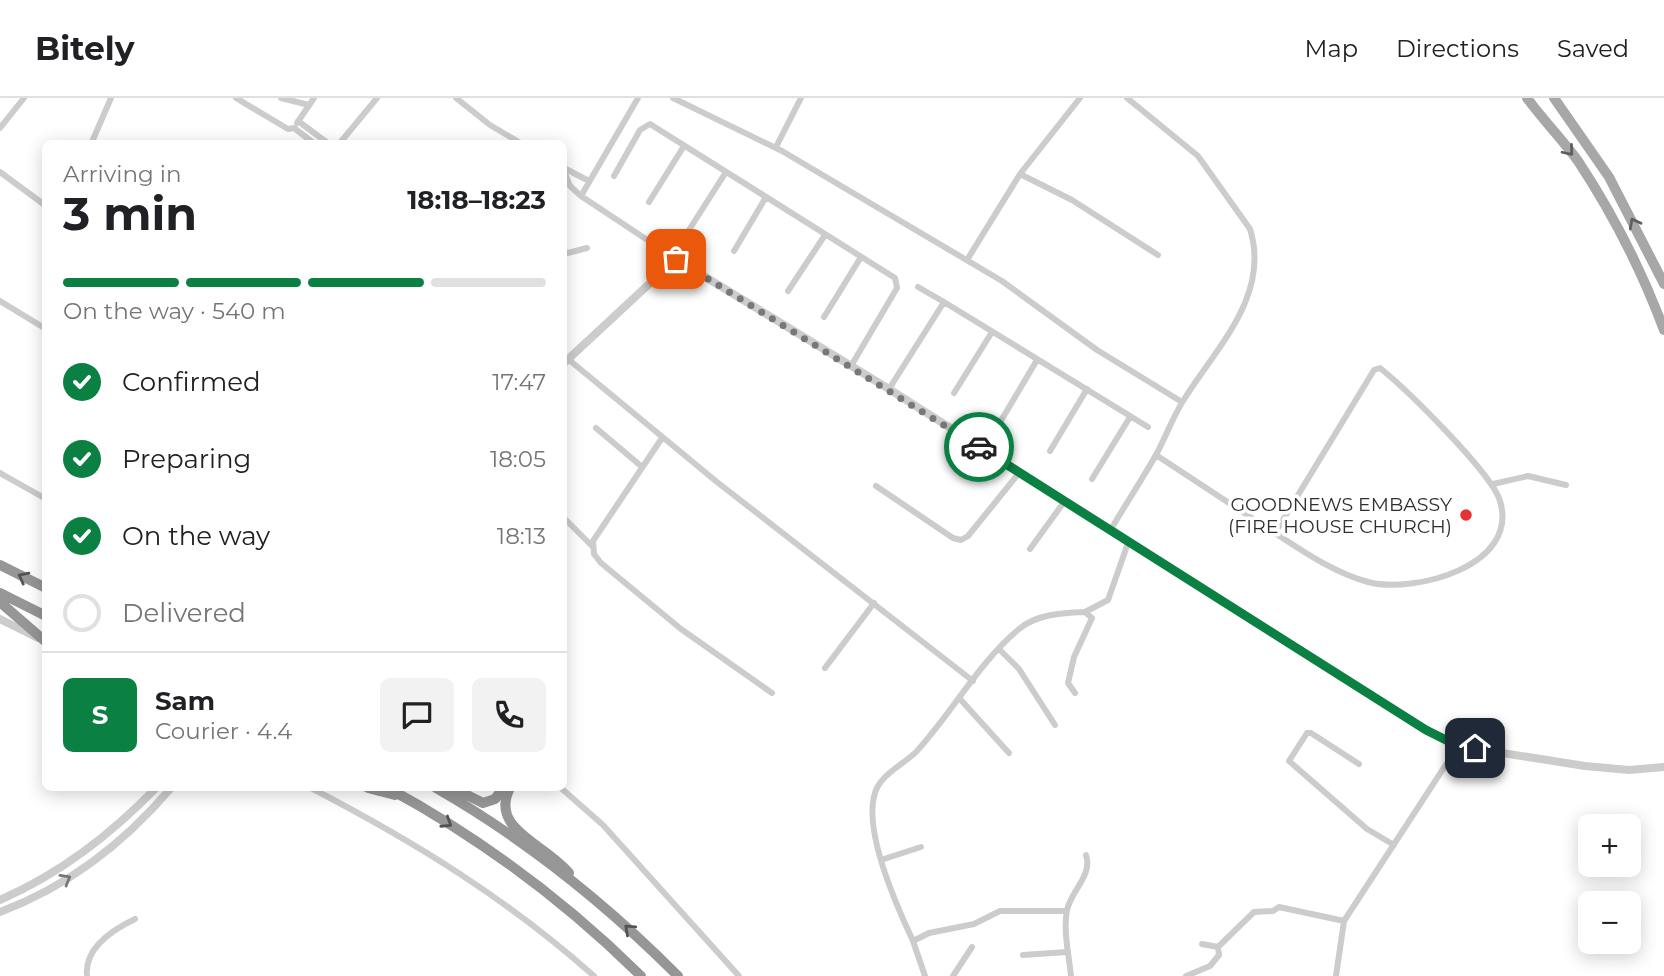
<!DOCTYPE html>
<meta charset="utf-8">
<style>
:root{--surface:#fff;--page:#f2f2f2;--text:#202124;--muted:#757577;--line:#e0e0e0;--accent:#0b8043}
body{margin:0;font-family:Montserrat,sans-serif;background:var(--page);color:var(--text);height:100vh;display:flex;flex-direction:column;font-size:26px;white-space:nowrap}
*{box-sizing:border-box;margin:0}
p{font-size:23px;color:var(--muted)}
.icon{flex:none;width:38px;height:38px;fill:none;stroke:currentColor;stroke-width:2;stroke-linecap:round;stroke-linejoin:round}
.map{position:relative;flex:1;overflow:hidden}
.side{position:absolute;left:42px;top:42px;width:525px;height:651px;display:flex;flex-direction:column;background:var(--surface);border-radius:10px;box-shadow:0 4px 18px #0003}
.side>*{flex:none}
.buttons{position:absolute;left:1578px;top:716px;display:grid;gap:14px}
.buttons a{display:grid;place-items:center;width:63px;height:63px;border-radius:10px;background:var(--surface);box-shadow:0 4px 18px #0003;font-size:35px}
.pin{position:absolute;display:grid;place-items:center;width:60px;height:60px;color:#fff;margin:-30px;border-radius:14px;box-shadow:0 4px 10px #0006}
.courier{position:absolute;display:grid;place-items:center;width:70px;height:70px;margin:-35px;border:5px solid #0b8043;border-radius:50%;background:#fff;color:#222;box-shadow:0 2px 9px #0007}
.head em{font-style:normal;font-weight:700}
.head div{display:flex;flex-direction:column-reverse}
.head{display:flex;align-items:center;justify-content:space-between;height:119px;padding:0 21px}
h1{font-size:46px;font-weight:700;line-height:52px}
.bar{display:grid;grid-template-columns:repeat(4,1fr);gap:10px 7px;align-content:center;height:84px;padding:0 21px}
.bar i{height:9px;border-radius:5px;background:var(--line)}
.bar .current{background:var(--accent)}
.bar p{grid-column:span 4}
.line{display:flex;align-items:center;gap:18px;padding:0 21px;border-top:2px solid var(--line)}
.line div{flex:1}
.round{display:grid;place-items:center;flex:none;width:74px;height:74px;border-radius:10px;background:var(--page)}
ol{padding:0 21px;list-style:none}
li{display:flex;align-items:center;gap:21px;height:77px}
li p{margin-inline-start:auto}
li .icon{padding:7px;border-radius:50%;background:var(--accent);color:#fff;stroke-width:4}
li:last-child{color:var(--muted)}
li i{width:38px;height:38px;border:4px solid var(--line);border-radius:50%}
header{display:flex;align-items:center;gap:42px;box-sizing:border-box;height:98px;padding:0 35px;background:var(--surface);border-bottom:2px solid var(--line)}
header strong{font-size:33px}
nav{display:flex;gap:38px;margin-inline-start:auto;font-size:24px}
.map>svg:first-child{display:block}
</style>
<header>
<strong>Bitely</strong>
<nav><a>Map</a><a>Directions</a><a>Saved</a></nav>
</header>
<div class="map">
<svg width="1664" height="878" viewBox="0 0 1664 878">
<rect width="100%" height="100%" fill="#fff"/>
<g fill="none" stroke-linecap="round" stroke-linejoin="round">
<!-- minor -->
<path stroke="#ccc" stroke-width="6" d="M236 0 288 31 294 30 315 46
M281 0 309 7
M456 0 490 27 522 46
M673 0 782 53 1002 183 1097 252 1182 304
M298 23 329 46
M297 25 314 0
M0 30 24 0
M91 46 111 0
M339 46 377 0
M776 49 801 0
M564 70 589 83
M564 73 570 88 581 98 676 161
M0 74 46 108
M1020 76 1072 102 1158 157
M614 78 640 32 650 26 895 180 897 190 851 268
M581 98 638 0
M649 104 684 48
M689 132 726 74
M734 153 766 99
M564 156 587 150
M967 162 1020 76 1080 0
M918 189 944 204
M788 193 825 137
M0 203 46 231
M824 219 861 159
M568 261 717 384 973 583
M889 291 944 204 1148 329
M954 295 992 234
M1002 321 1037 262
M596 330 641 368
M662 340 593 443 594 456 601 465 681 531 772 595
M1050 353 1087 291
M1156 357 1261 426C1294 447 1330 474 1368 484 1414 496 1520 468 1500 403 1492 375 1406 291 1380 270L1374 272 1275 435
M0 375 46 401
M1092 381 1130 319
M1493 386 1528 378 1566 387
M876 388 953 440 961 442 968 438 1019 375
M564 420 592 448
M1110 433C1125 407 1142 382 1157 355 1166 338 1173 319 1183 303 1215 251 1271 198 1250 131L1198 58 1127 0
M1030 451 1064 404
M1085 514 1108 502 1128 445
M1000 552 1019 571 1055 627
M825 570 874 505
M960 601 1009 655
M1359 666 1311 635H1307L1289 663 1367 731 1394 747
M311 690C415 744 506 800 594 878
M561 690 603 727 739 878
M881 762 921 749
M1066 813H1000L974 826 929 835 913 843C897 809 863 732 875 695 880 677 904 666 916 654 952 615 979 564 1019 531 1037 516 1062 515 1085 514L1092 520 1074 559 1068 585 1075 595
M913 843 925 878
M1218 849 1254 814 1273 813 1279 809 1344 823 1458 648
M1023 857 1067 854
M87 878C84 850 112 832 135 821
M953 878 972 849
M1071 878C1069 858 1063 832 1067 812 1071 793 1093 777 1086 757
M1186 878 1210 868 1219 857 1218 849 1202 846
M1336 878 1344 823"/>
<!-- tertiary -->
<path stroke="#ccc" stroke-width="8" d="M564 265 676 161 889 291 1426 632 1458 648 1585 668 1629 672 1664 669
M0 521 38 540
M0 802C61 775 110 737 156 690
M0 814C67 789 125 744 171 690"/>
<!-- primary -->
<path stroke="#a7a7a7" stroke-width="10" d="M1527 0C1543 22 1562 41 1578 63 1613 116 1642 173 1664 232
M1554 0 1609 79 1664 186"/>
<!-- motorway -->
<path stroke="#969696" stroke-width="10" d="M0 467 46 490
M0 495 46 518
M0 504 46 544
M368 690 395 697
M388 690C480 740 567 805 641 878
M436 690C525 741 606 806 678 878
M453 690 483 705 495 701 503 690
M510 690C489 731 544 745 569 775"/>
</g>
<!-- one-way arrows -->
<defs><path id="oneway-chevron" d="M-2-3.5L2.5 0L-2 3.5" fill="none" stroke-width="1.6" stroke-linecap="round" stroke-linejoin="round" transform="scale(1.75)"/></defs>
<g stroke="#5f5f5f">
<use href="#oneway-chevron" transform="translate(1569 53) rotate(50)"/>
<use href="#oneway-chevron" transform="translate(1634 125) rotate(-118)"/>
</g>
<g stroke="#535353">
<use href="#oneway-chevron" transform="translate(23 479) rotate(-153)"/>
<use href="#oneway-chevron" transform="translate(447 725) rotate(33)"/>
<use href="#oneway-chevron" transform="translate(629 831) rotate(-138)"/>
</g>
<use stroke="#767676" href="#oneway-chevron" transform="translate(66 781) rotate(-30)"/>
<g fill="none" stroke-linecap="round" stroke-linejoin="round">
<!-- done -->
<path stroke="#787878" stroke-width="7" stroke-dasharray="0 12.6" d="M676 161 979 349"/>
<!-- route -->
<path stroke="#0b8043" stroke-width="9" d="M979 349 1426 632 1458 648 1475 650"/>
</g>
<!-- markers -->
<circle fill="#e53335" stroke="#fff" stroke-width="2.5" cx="1466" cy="417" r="7"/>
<g text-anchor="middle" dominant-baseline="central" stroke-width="7" stroke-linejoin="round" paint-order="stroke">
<!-- poi labels -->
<g font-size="19" fill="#2f2f2f" stroke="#fff" text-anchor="end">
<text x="1452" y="406">GOODNEWS EMBASSY<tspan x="1452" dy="22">(FIRE HOUSE CHURCH)</tspan></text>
</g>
</g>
</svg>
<div class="buttons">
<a>+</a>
<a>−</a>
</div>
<div class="pin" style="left:676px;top:161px;background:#ea580c"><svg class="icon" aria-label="bag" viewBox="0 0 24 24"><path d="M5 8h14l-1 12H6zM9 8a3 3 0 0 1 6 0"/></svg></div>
<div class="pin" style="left:1475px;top:650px;background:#1f2937"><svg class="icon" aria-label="home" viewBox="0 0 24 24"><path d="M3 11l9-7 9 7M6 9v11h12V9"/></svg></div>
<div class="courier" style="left:979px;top:349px"><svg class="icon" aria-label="car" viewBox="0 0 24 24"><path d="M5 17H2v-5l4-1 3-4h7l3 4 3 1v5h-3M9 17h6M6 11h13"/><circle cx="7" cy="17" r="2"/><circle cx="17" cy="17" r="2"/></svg></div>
<section class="side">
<div class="head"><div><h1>3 min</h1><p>Arriving in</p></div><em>18:18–18:23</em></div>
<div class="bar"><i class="current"></i><i class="current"></i><i class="current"></i><i></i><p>On the way · 540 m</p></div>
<ol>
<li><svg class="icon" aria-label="check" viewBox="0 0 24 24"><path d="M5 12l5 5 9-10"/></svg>Confirmed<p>17:47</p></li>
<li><svg class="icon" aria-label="check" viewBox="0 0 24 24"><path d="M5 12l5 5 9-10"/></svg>Preparing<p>18:05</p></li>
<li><svg class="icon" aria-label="check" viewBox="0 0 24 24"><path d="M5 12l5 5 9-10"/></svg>On the way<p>18:13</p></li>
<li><i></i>Delivered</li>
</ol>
<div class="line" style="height:126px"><b class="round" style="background:var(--accent);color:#fff">S</b><div><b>Sam</b><p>Courier · 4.4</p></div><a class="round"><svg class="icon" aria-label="chat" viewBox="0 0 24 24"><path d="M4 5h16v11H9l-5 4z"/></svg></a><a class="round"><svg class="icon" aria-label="phone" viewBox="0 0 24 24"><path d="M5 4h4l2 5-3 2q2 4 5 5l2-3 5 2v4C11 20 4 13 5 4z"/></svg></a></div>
</section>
</div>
